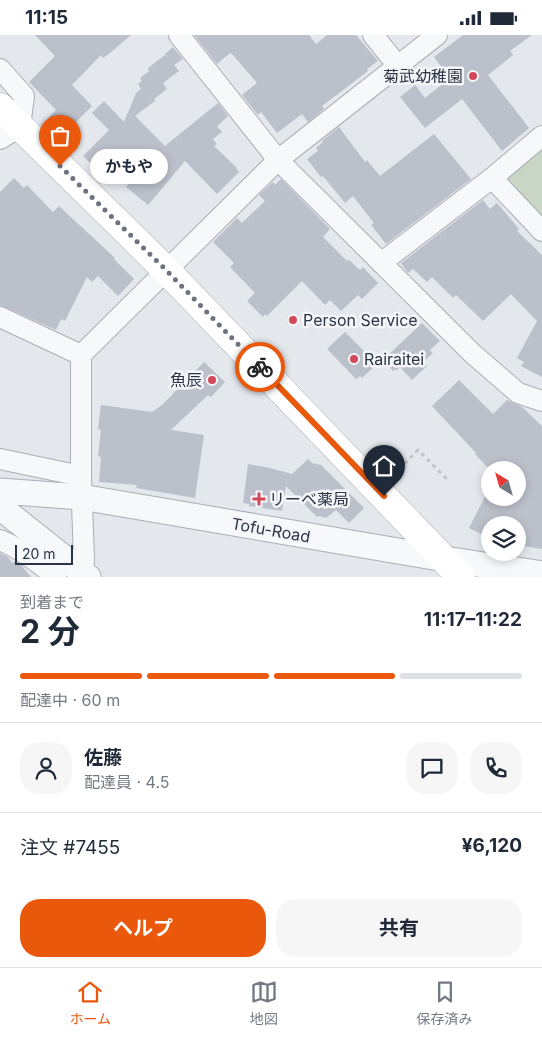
<!DOCTYPE html>
<html lang="ja">
<meta charset="utf-8">
<style>
:root{--surface:#fff;--page:#f6f6f7;--text:#1f2937;--muted:#747a83;--line:#e0e1e3;--accent:#ea580c}
body{margin:0;font-family:Inter,"Noto Sans JP",sans-serif;background:var(--page);color:var(--text);height:100vh;display:flex;flex-direction:column;font-size:19px;white-space:nowrap}
*{box-sizing:border-box;margin:0}
p{font-size:16px;color:var(--muted)}
.icon{flex:none;width:28px;height:28px;fill:none;stroke:currentColor;stroke-width:2;stroke-linecap:round;stroke-linejoin:round}
.map{position:relative;height:542px;overflow:hidden}
.drawer{display:flex;flex-direction:column;background:var(--surface);flex:1}
.drawer>*{flex:none}
.needle{width:32px;rotate:323deg}
.tools{position:absolute;left:481px;top:426px;display:grid;gap:10px}
.tools a{display:grid;place-items:center;width:45px;height:45px;border-radius:50%;background:var(--surface);box-shadow:0 2px 8px #0003;font-size:25px}
.scale{position:absolute;left:15px;bottom:12px;width:58px;box-sizing:border-box;padding-left:5px;border:2px solid #2b3445;border-top:0;font-size:14px;line-height:18px;white-space:nowrap;color:#2b3445;-webkit-text-stroke:4px #f4f6f9;paint-order:stroke}
.pin{position:absolute;display:grid;place-items:center;width:42px;height:42px;color:#fff;margin:-51px -21px;border-radius:50% 50% 50% 0;rotate:-45deg;box-shadow:0 0 5px #0007}
.pin .icon{rotate:45deg}
.courier{position:absolute;display:grid;place-items:center;width:50px;height:50px;margin:-25px;border:4px solid #ea580c;border-radius:50%;background:#fff;color:#222;box-shadow:0 1px 6px #0007}
.bubble{position:absolute;height:35px;border-radius:18px;background:var(--surface);box-shadow:0 2px 8px #0003;font-size:16px;font-weight:700;line-height:35px;text-align:center}
.head em{font-style:normal;font-weight:700}
.head div{display:flex;flex-direction:column-reverse}
.head{display:flex;align-items:center;justify-content:space-between;height:85px;padding:0 20px}
h1{font-size:32px;font-weight:700;line-height:38px}
.bar{display:grid;grid-template-columns:repeat(4,1fr);gap:8px 5px;align-content:center;height:60px;padding:0 20px}
.bar i{height:6px;border-radius:4px;background:var(--line)}
.bar .selected{background:var(--accent)}
.bar p{grid-column:span 4}
.line{display:flex;align-items:center;gap:12px;padding:0 20px;border-top:1px solid var(--line)}
.line div{flex:1}
.round{display:grid;place-items:center;flex:none;width:52px;height:52px;border-radius:20px;background:var(--page)}
.button{display:flex;gap:10px;margin-top:auto;padding:10px 20px}
.button a{flex:1;height:58px;border-radius:20px;background:var(--accent);color:#fff;font-size:20px;font-weight:700;line-height:58px;text-align:center}
.button a+a{background:var(--page);color:var(--text)}
.status{display:flex;justify-content:space-between;align-items:center;height:35px;padding:0 25px;background:var(--surface);direction:ltr}
.status svg{height:14px;fill:currentColor}
.menu{display:flex;justify-content:space-around;align-items:center;height:70px;border-top:1px solid var(--line);background:var(--surface);font-size:14px;color:var(--muted)}
.menu a{display:grid;justify-items:center;gap:2px}
.menu .selected{color:var(--accent)}
.map>svg:first-child{display:block}
</style>
<div class="status"><b>11:15</b><svg viewBox="0 0 49 12"><path d="M0 12V9h3v3zM5 12V6h3v6zM10 12V3h3v9zM15 12V0h3v12zM26 1h20v11H26zM47 4h2v5h-2z"/></svg></div>
<div class="map">
<svg width="542" height="542" viewBox="0 0 542 542">
<rect width="100%" height="100%" fill="#e4e7ec"/>
<!-- green -->
<path fill="#c9d6c5" d="M542 113V185L506 149V141Z"/>
<!-- building -->
<path fill="#bbc0ca" d="M35 0H131L110 18 103 23 101 20 72 50 92 71 65 98 49 82 56 75 29 47 55 21Z
M194 0H309L316 9 327 0H356L378 26 367 34 368 36 322 71 324 74 308 87 302 79 277 98 261 77 258 80 242 60 257 48 232 19 230 18 217 29Z
M463 0H532L510 16 513 20 488 40 529 93 502 116 462 64 425 93 400 62 415 50 425 63 450 43 434 22Z
M173 12 183 24 174 30 179 36 163 48 167 54 154 64 156 65 135 81 165 111 218 68 228 81 217 91 222 97 213 104 217 109 214 111 237 133H236L239 137 217 159 185 126 148 170 126 152 131 146 110 125 99 136 83 121 109 95 92 78 104 66 124 87 136 58 141 54 138 49 142 46 140 43 149 36 148 33 165 20 169 24 165 19Z
M339 92 365 127 367 125 380 141 434 99 471 144 386 209 371 190 374 188 353 161 345 168 323 141 321 142 307 124 318 116 316 113 323 107 322 106Z
M14 143 24 153 27 150 53 177 59 171 115 223 114 224 134 244 118 261 98 241 92 247 87 242 65 286 61 284 56 295 0 270V157Z
M281 144 330 194 323 202 347 226 349 225 360 235 363 232 378 248 362 264 358 260 341 276 330 265 325 270 302 246 267 281 265 279 263 282 247 266 255 258 230 232 234 228 213 207 237 183 242 188 265 166 259 160 273 147 275 150Z
M483 165 490 174 497 168 519 194 517 196 542 220V342L521 331 524 327 517 323 537 286 511 259 483 286 456 260 453 263 432 242 427 247 413 234 408 238 401 228Z
M422 288 440 306 430 315 433 318 423 327 427 331 412 345 400 332 396 336 395 334 393 336 383 325Z
M345 297 377 329 362 343 360 341 356 344 327 314Z
M204 327 225 347 211 362 208 360 171 395 204 400 195 463 136 453 137 450 99 447 101 422 98 421 101 395 98 394 101 370 152 377 162 370Z
M459 345 493 379 507 365 522 372 542 391V514L518 510V490H490V503L469 493 490 452V462H518V435H490L475 419 476 418 432 371Z
M308 424 312 428 321 430 364 473 349 488 336 475 326 483 319 481 317 482 286 451 282 476 249 471V469L243 468 248 429 270 433 292 439Z
M0 518 8 522 12 528 15 526 21 530 31 542H0Z"/>
<g fill="none" stroke-linecap="round" stroke-linejoin="round">
<defs>
<path id="minor" d="M179 0 278 125 473 319 518 358 542 366
M373 0 398 31
M0 34 24 61 20 92 0 104
M492 143 542 196
M381 228 492 143 542 101
M0 282 81 320
M0 424 81 441
M0 505C20 513 39 528 56 542
M79 542 83 538 84 524 81 441V320L278 125 437 0"/>
<path id="tertiary" d="M0 456 81 462 445 524 542 539
M0 472 88 542"/>
<path id="secondary" d="M0 72 166 235 461 542"/>
</defs>
<!-- minor casing -->
<use href="#minor" stroke="#a9aeb7" stroke-width="22"/>
<!-- tertiary casing -->
<use href="#tertiary" stroke="#a9aeb7" stroke-width="27"/>
<!-- secondary casing -->
<use href="#secondary" stroke="#a9aeb7" stroke-width="29"/>
<!-- path -->
<path stroke="#c2c5cb" stroke-width="3" stroke-dasharray="4 4" stroke-linecap="butt" d="M393 440 418 415 448 445"/>
<!-- minor -->
<use href="#minor" stroke="#f7f8fa" stroke-width="20"/>
<!-- tertiary -->
<use href="#tertiary" stroke="#f7f8fa" stroke-width="25"/>
<!-- secondary -->
<use href="#secondary" stroke="#fff" stroke-width="28"/>
</g>
<g fill="none" stroke-linecap="round" stroke-linejoin="round">
<!-- done -->
<path stroke="#6c737f" stroke-width="5" stroke-dasharray="0 9" d="M60 131 166 235 260 332"/>
<!-- route -->
<path stroke="#ea580c" stroke-width="6" d="M260 332 384 461"/>
</g>
<!-- markers -->
<g fill="#d1495b" stroke="#f4f6f9" stroke-width="2">
<circle cx="473" cy="41" r="5"/>
<circle cx="293" cy="285" r="5"/>
<circle cx="354" cy="324" r="5"/>
<circle cx="212" cy="345" r="5"/>
<path d="M256.5 456.5h5v5h5v5h-5v5h-5v-5h-5v-5h5z"/>
</g>
<g text-anchor="middle" dominant-baseline="central" stroke-width="5" stroke-linejoin="round" paint-order="stroke">
<!-- poi labels -->
<g font-size="16" fill="#2b3445" stroke="#f4f6f9" text-anchor="start">
<text x="463" y="41" text-anchor="end">菊武幼稚園</text>
<text x="303" y="285">Person Service</text>
<text x="364" y="324">Rairaitei</text>
<text x="202" y="345" text-anchor="end">魚辰</text>
<text x="269" y="464">リーベ薬局</text>
</g>
<!-- street labels -->
<g font-size="16" fill="#2b3445" stroke="#f4f6f9">
<text transform="translate(271 495) rotate(10)">Tofu-Road</text>
</g>
</g>
</svg>
<div class="tools">
<a><svg class="needle" viewBox="-14 -14 28 28"><path d="M0-13l5 13h-10z" fill="#e53935"/><path d="M0 13l5-13h-10z" fill="#747a83"/></svg></a>
<a><svg class="icon" aria-label="layers" viewBox="0 0 24 24"><path d="M12 4l9 5-9 5-9-5zM3 14l9 5 9-5"/></svg></a>
</div>
<div class="scale">20 m</div>
<div class="pin" style="left:60px;top:131px;background:#ea580c"><svg class="icon" aria-label="bag" viewBox="0 0 24 24"><path d="M5 8h14l-1 12H6zM9 8a3 3 0 0 1 6 0"/></svg></div>
<div class="pin" style="left:384px;top:461px;background:#1f2937"><svg class="icon" aria-label="home" viewBox="0 0 24 24"><path d="M3 11l9-7 9 7M6 9v11h12V9"/></svg></div>
<div class="courier" style="left:260px;top:332px"><svg class="icon" aria-label="bike" viewBox="0 0 24 24"><circle cx="6" cy="16" r="4"/><circle cx="18" cy="16" r="4"/><path d="M6 16l4-8h5l3 8M10 8l3 8H6M13 5h3"/></svg></div>
<div class="bubble" style="left:90px;top:114px;width:78px">かもや</div>
</div>
<section class="drawer">
<div class="head"><div><h1>2 分</h1><p>到着まで</p></div><em>11:17–11:22</em></div>
<div class="bar"><i class="selected"></i><i class="selected"></i><i class="selected"></i><i></i><p>配達中 · 60 m</p></div>
<div class="line" style="height:90px"><a class="round"><svg class="icon" aria-label="person" viewBox="0 0 24 24"><circle cx="12" cy="8" r="4"/><path d="M4 21q1-7 8-7t8 7"/></svg></a><div><b>佐藤</b><p>配達員 · 4.5</p></div><a class="round"><svg class="icon" aria-label="chat" viewBox="0 0 24 24"><path d="M4 5h16v11H9l-5 4z"/></svg></a><a class="round"><svg class="icon" aria-label="phone" viewBox="0 0 24 24"><path d="M5 4h4l2 5-3 2q2 4 5 5l2-3 5 2v4C11 20 4 13 5 4z"/></svg></a></div>
<div class="line" style="height:65px"><div>注文 #7455</div><b>¥6,120</b></div>
<div class="button"><a>ヘルプ</a><a>共有</a></div>
</section>
<nav class="menu">
<a class="selected"><svg class="icon" aria-label="home" viewBox="0 0 24 24"><path d="M3 11l9-7 9 7M6 9v11h12V9"/></svg>ホーム</a>
<a><svg class="icon" aria-label="map" viewBox="0 0 24 24"><path d="M3 6l6-2 6 2 6-2v14l-6 2-6-2-6 2zM9 4v14M15 6v14"/></svg>地図</a>
<a><svg class="icon" aria-label="saved" viewBox="0 0 24 24"><path d="M7 4h10v16l-5-4-5 4z"/></svg>保存済み</a>
</nav>
